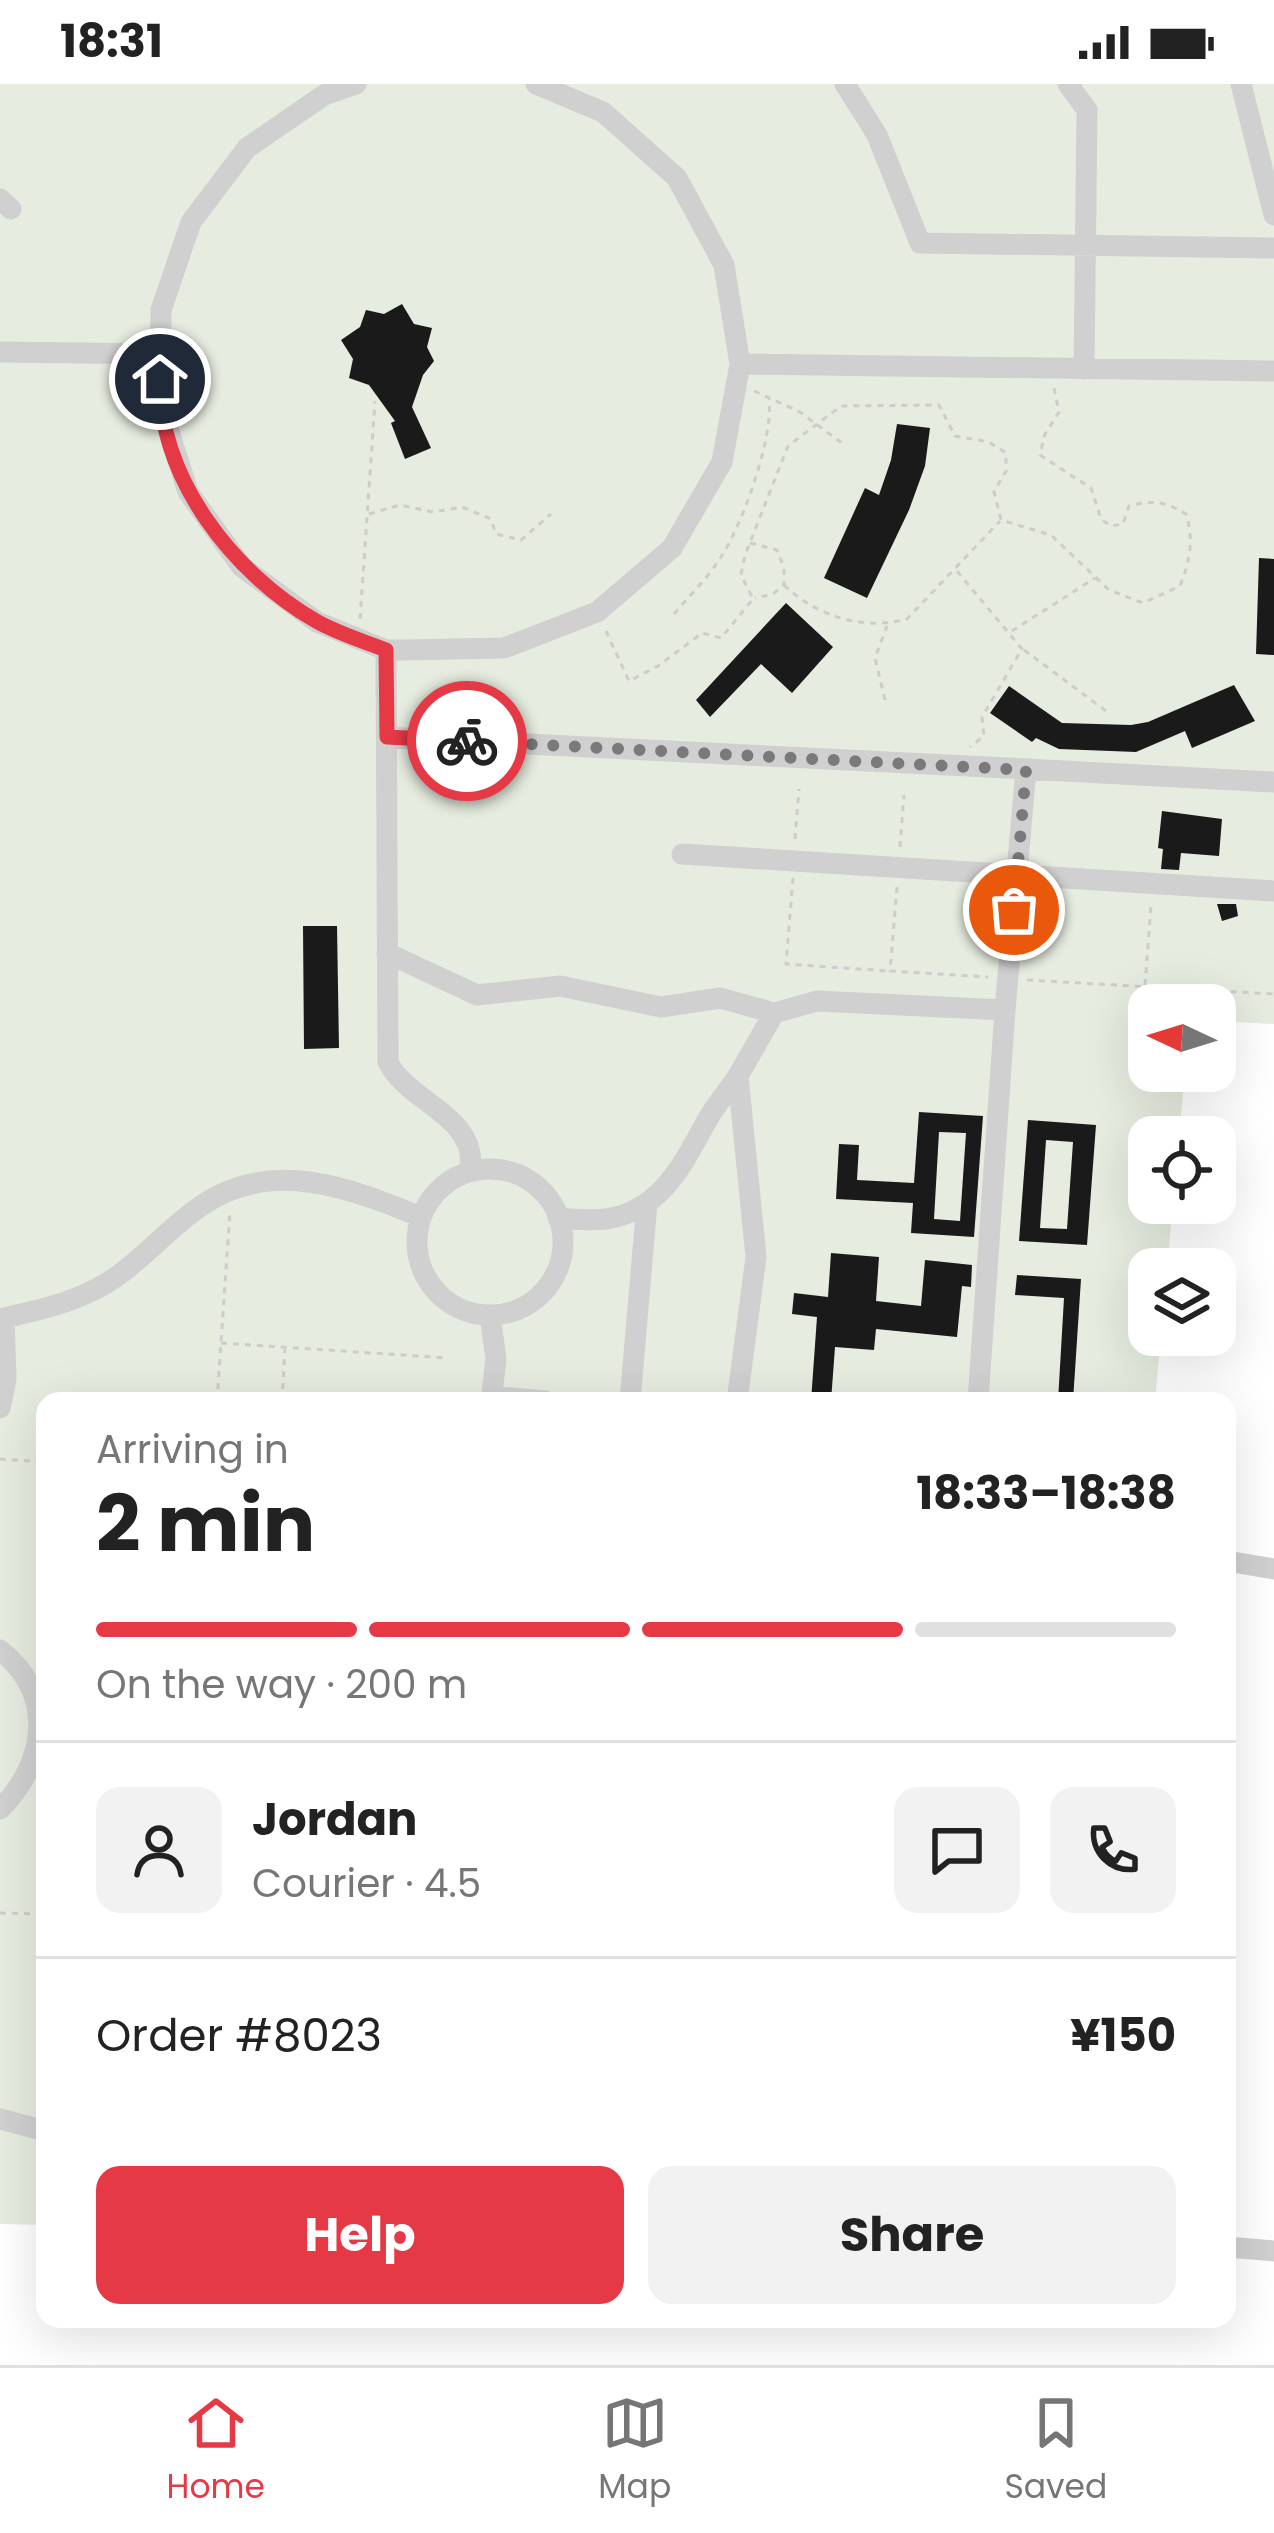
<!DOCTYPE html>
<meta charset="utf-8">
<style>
:root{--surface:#fff;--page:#f2f2f2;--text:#222;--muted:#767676;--line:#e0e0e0;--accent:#e63946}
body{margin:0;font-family:Poppins,sans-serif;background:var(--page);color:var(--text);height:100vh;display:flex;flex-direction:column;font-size:45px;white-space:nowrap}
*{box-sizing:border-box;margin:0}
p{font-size:39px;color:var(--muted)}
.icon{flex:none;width:66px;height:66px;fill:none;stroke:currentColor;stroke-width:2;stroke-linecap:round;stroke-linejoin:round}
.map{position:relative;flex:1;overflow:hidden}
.drawer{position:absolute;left:36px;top:1308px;width:1200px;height:936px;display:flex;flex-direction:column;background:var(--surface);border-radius:24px;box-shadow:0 12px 48px #0002}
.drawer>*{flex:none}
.needle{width:78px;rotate:274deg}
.tools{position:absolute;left:1128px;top:900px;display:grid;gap:24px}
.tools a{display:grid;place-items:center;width:108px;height:108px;border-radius:24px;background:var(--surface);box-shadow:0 12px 48px #0002;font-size:60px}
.pin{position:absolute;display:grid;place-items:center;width:102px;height:102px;color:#fff;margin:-51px;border:6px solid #fff;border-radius:50%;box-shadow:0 3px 12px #0007}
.courier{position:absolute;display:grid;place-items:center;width:120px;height:120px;margin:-60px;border:9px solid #e63946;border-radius:50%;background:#fff;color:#222;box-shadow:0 3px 15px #0007}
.summary em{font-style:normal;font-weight:700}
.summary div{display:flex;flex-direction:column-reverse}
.summary{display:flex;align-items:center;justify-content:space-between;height:204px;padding:0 60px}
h1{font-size:78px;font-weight:700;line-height:90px}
.bar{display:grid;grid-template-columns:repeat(4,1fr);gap:18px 12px;align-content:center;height:144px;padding:0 60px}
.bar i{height:15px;border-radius:9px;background:var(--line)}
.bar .selected{background:var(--accent)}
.bar p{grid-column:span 4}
.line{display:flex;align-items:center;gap:30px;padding:0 60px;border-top:3px solid var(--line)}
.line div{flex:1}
.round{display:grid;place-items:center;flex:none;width:126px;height:126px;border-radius:24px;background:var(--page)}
.primary-button{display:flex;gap:24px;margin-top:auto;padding:24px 60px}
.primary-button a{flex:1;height:138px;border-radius:24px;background:var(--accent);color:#fff;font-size:48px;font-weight:700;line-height:138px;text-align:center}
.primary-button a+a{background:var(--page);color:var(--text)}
.status{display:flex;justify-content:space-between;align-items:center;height:84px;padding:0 60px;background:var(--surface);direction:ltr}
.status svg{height:33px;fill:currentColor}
.menu{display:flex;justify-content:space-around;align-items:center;height:168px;border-top:3px solid var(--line);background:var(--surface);font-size:33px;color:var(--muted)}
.menu a{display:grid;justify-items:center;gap:6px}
.menu .selected{color:var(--accent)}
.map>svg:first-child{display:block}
</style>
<div class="status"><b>18:31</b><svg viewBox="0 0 49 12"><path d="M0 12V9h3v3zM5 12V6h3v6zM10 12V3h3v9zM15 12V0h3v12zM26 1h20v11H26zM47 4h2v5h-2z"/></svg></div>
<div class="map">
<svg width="1274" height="2281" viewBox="0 0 1274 2281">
<rect width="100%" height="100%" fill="#fff"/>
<!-- green -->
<path fill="#e6ecdf" d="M0 0H1274V940L1215 937V921H1149V987H1185L1179 1053H1149V1119H1173L1167 1185H1149V1251H1161L1155 1317H45V2141L0 2140Z"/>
<!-- building -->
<path fill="#1a1a1a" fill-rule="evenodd" d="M402 220 414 240 432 244 427 263 434 277 423 291 412 323 431 364 405 375 391 339 395 337 369 301 349 294 353 275 341 256 360 243 366 226 384 230Z
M897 340 930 344 925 382 909 426 867 514 824 494 865 404 879 411 891 376Z
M1259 474 1274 475V571L1256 570Z
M786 519 833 563 792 609 761 580 710 633 696 616Z
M1234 601 1255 637 1192 664 1185 647 1136 668 1059 665 1036 654 1032 658 990 629 1009 602 1062 639 1131 641 1148 638Z
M1162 727 1222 735 1219 772 1181 769 1179 786 1161 785 1163 765 1158 764Z
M1217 820H1236L1238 832 1222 837Z
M303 842H337L339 964 304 965Z
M919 1028 983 1032 974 1153 911 1149 913 1119 836 1115 839 1060 859 1061 857 1096 914 1099ZM939 1048 966 1049 960 1137 934 1135Z
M1028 1036 1096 1041 1087 1161 1019 1157ZM1046 1056 1073 1058 1067 1145 1040 1144Z
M831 1169 879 1173 876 1217 921 1222 925 1176 972 1181 971 1203 962 1202 957 1253 876 1245 874 1266 835 1263 831 1317H811L817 1233 792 1230 794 1209 828 1213Z
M1017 1191 1081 1195 1073 1317H1058L1064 1214 1015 1211Z"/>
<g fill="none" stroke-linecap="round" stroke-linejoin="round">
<!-- path -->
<path stroke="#cdcdcd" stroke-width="3" stroke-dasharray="6 6" stroke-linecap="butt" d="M754 307 800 328 846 362
M369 430 400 421 433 428 462 423 491 435 496 450 521 456 551 430
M750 459 777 466 784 484V501L773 510 755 514
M957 487 1022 565 982 633 984 652 970 663
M784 501C816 532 864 547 907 535L1000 437
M674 530C688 513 705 497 717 479 741 446 774 354 769 315
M360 535 375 317
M606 547 629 597 658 582 702 549 721 554 753 515 741 491 745 471 788 362 841 322 939 321 955 352 989 358 1006 369V387L994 408 1001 436 1051 451 1109 506 1143 519 1180 502C1190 477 1194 456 1186 430 1165 417 1152 416 1129 422L1123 440 1111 442 1101 435 1091 404 1040 371 1045 350 1059 328 1054 304
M1012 547 1095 494
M1024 566 1106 627
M885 616 875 574 887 542
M795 755 799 705
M900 763 904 711
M793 794 786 880 888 887
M897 803 890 887 988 893
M1027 896 1274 910
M1145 901 1151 821
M221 1259 448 1274
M58 1317V1313L123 1317
M217 1317 230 1127
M282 1317 285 1265
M0 1375 45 1378
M0 1829 45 1830"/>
<!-- minor -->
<path stroke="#d0d0d0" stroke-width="21" d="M356 0 324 11 247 64 191 138 161 226 160 319 188 408 242 483 317 538 386 566H405L504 564 597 528 672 464 722 378 740 280 724 181 677 94 603 28 536 0
M845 0 877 51 920 159 1274 164
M1068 0 1087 26 1084 285
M1241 0 1274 131
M0 115 11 125
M0 268 160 270
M740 280 1274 287
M386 566 388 978C408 1019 479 1032 470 1087
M387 653 1026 685 1005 926 978 1317
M1026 685 1274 698
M682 770 1274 807
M387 869 477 911 560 902 661 923 720 914 774 929 738 992 756 1173 737 1317
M774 929 817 917 1005 926
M417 1158a73 73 0 1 1 146 0a73 73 0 1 1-146 0Z
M558 1134C574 1135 591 1137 606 1135 660 1127 682 1082 705 1040 714 1023 727 1008 738 992
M490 1232 496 1275 491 1317
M492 1312 546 1317
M630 1317 647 1119
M0 1324 6 1295 4 1234C43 1225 82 1217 116 1193 146 1172 170 1143 201 1122 271 1073 350 1104 421 1133
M1227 1477 1274 1485
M0 1566C56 1610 47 1679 0 1725
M0 2035 45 2047
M1227 2163 1274 2167"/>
</g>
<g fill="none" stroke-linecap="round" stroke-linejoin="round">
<!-- done -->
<path stroke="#7a7a7a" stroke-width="12" stroke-dasharray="0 21.6" d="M467 657 1026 686 1014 826"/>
<!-- route -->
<path stroke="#e63946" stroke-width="15" d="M160 295C159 395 233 489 316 537 337 549 363 557 386 566L387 653 467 657"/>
</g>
</svg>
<div class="tools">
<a><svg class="needle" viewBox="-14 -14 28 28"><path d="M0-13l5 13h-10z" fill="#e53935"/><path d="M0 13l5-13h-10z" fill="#767676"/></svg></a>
<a><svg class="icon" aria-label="locate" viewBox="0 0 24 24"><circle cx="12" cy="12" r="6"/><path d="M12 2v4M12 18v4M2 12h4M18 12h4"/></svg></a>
<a><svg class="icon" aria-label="layers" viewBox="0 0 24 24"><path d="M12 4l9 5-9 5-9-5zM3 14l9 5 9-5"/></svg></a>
</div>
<div class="pin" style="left:1014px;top:826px;background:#ea580c"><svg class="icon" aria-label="bag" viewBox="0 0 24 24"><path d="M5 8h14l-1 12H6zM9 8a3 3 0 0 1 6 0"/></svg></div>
<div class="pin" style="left:160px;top:295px;background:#1f2937"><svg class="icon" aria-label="home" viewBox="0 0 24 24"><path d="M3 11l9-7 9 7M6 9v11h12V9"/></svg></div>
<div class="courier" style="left:467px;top:657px"><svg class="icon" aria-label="bike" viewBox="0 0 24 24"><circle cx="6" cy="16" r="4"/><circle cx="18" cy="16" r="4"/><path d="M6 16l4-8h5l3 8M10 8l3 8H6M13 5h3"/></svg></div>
<section class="drawer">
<div class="summary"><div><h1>2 min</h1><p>Arriving in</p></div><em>18:33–18:38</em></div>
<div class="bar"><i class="selected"></i><i class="selected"></i><i class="selected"></i><i></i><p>On the way · 200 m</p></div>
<div class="line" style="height:216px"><a class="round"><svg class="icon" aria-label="person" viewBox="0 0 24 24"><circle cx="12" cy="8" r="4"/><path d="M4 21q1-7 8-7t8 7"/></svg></a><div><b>Jordan</b><p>Courier · 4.5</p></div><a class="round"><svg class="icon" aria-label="chat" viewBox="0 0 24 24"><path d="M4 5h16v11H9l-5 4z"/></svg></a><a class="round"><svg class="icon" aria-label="phone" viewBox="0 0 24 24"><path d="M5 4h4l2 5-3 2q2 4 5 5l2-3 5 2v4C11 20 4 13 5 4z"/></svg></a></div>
<div class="line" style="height:156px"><div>Order #8023</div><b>¥150</b></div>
<div class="primary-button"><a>Help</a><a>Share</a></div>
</section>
</div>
<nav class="menu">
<a class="selected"><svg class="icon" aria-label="home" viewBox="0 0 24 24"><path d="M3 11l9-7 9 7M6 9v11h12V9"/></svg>Home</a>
<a><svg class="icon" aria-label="map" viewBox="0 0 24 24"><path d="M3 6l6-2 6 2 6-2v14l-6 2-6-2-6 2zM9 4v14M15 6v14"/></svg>Map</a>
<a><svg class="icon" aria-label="saved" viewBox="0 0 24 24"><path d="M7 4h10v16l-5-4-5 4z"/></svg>Saved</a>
</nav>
